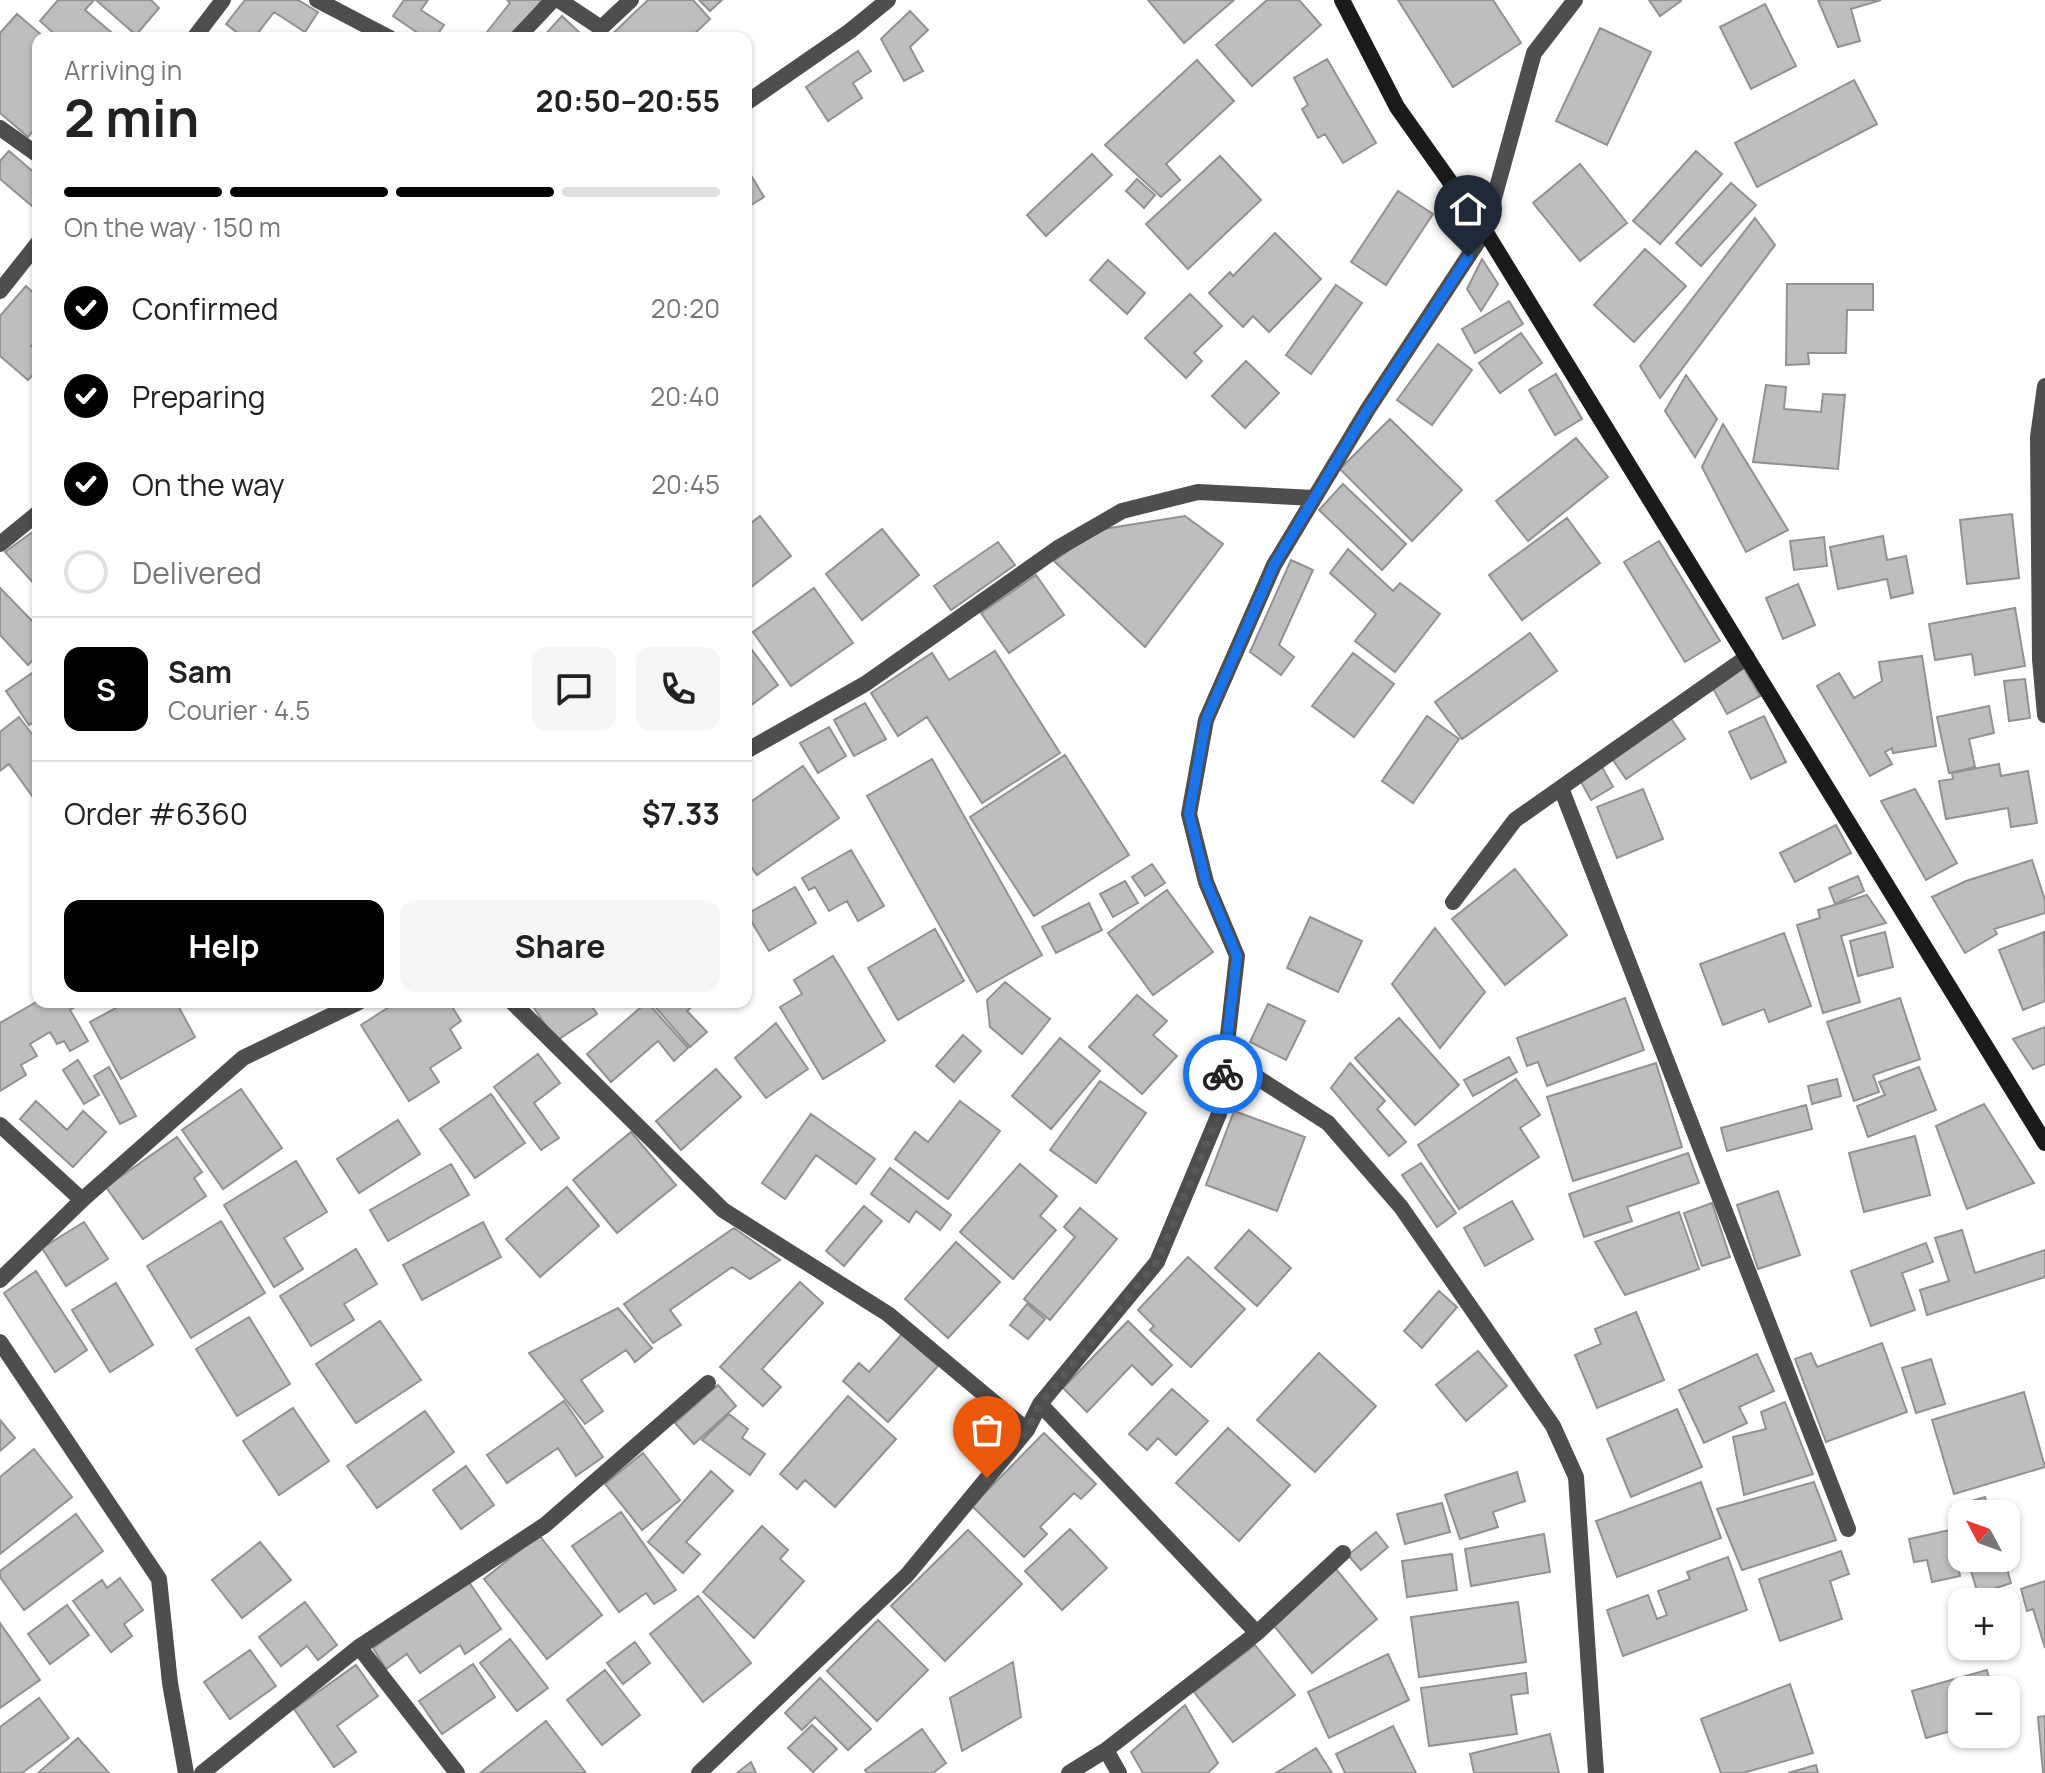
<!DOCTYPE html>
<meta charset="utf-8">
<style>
:root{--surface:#fff;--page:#f6f6f6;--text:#222;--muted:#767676;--line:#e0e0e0;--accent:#000}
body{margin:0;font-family:Manrope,sans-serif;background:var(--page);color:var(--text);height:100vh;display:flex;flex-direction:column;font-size:30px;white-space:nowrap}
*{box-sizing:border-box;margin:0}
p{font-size:26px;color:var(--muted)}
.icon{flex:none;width:44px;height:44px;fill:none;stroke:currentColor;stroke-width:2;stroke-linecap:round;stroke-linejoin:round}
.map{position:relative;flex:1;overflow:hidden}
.drawer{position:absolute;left:32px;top:32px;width:720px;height:976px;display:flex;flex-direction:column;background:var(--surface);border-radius:16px;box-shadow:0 2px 6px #0004}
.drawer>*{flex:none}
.needle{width:52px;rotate:311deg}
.tools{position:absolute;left:1948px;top:1500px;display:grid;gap:16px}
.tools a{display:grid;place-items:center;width:72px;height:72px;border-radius:16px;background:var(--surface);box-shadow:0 2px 6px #0004;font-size:40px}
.pin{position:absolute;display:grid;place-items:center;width:68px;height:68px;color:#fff;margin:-82px -34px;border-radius:50% 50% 50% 0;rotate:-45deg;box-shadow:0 0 8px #0007}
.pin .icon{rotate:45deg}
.courier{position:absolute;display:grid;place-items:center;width:80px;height:80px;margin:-40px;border:6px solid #1a73e8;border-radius:50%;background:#fff;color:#222;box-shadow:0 2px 10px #0007}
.overview em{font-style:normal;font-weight:700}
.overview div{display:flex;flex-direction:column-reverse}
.overview{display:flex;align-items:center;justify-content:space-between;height:136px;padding:0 32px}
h1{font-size:52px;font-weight:700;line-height:60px}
.bar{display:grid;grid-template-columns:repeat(4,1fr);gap:12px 8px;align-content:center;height:96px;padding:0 32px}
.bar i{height:10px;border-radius:6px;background:var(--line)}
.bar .selected{background:var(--accent)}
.bar p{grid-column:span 4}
.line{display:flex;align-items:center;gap:20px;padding:0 32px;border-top:2px solid var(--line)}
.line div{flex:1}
.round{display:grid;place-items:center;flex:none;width:84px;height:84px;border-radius:16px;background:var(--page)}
ol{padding:0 32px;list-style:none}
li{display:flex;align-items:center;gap:24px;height:88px}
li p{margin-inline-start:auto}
li .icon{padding:8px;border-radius:50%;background:var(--accent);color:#fff;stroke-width:4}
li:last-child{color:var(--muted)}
li i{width:44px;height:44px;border:4px solid var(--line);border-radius:50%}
.primary-button{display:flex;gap:16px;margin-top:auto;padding:16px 32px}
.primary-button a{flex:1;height:92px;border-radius:16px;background:var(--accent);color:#fff;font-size:32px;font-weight:700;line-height:92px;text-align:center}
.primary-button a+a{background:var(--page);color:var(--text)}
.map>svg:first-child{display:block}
</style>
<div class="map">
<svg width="2045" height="1773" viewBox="0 0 2045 1773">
<rect width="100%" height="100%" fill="#fff"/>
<!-- building -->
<path fill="#bebebe" stroke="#929292" stroke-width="2" d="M58 0H94L85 10 118 38H59L40 21Z
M96 0H151L159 8 136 35Z
M245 0H298L318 12 305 32 274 12 254 38H244L226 24Z
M404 0H428L421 10 444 25 435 38H425L393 16Z
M507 0H542L512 38H494L487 32 510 3Z
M648 0H693L710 19 690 38H608Z
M699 0H722L710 11Z
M1148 0H1234L1184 43Z
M1267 0H1299L1321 25 1252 86 1216 45Z
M1398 0H1493L1521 43 1453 87Z
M1649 0H1681V1L1660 16Z
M1818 0H1881L1851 9 1860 41 1838 47Z
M1765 4 1796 66 1751 89 1720 27Z
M910 11 928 30 910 47 923 71 904 81 881 39Z
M17 14 45 38H38V125L28 137 0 113V33Z
M562 16 582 35 579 38H542Z
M1600 28 1651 52 1607 145 1556 121Z
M858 51 871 71 853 83 862 98 828 121 806 87Z
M1327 59 1376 143 1343 163 1325 134 1318 138 1302 109 1308 105 1294 78Z
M1197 60 1234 101 1166 164 1180 180 1161 197 1105 145Z
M1854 80 1877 124 1757 187 1735 143Z
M9 151 38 176V211L0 179V161Z
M1696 151 1722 174 1660 244 1633 221Z
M1092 154 1112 175 1046 236 1027 215Z
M1220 156 1261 200 1188 269 1146 224Z
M1580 164 1627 223 1580 261 1533 203Z
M746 167 764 197 746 208Z
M1137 179 1155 195 1144 208 1126 191Z
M1731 183 1756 205 1701 266 1676 243Z
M1398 191 1433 214 1386 285 1351 262Z
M1755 218 1775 245 1660 398 1640 366Z
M1275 233 1321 279 1269 332 1253 316 1243 327 1209 293 1230 272 1233 276Z
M1645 249 1686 286 1634 342 1594 305Z
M1482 259 1498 284 1481 311 1467 289Z
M1108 260 1145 293 1127 314 1090 280Z
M1787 284H1873V310H1847L1846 353H1808L1809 364 1786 365Z
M1336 285 1362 303 1311 374 1286 355Z
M26 286 38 297V338L31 346 38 352V369L28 380 0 356V316Z
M1190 294 1222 326 1194 353 1202 361 1186 378 1145 338Z
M1509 301 1523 324 1475 353 1462 329Z
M1521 333 1542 363 1500 393 1479 363Z
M1438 344 1472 370 1432 425 1397 400Z
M1246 361 1279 393 1245 428 1212 396Z
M1556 374 1582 419 1555 435 1529 390Z
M1686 375 1717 419 1695 457 1665 411Z
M1766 385 1786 387 1784 409 1821 412 1823 394 1845 395 1838 469 1753 462Z
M1390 419 1462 490 1412 541 1340 469Z
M1723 424 1788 530 1746 552 1702 467Z
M1576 438 1608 477 1528 541 1496 501Z
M1343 484 1406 544 1382 570 1319 510Z
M2012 514 2019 578 1967 584 1960 520Z
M760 516 791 556 746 591V527Z
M1185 516 1223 544 1145 647 1054 561 1097 530Z
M1567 518 1600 563 1522 620 1489 575Z
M38 528 37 555 38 588 5 552Z
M882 529 919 575 862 620 826 574Z
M1883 536 1887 560 1906 556 1913 593 1891 598 1887 579 1838 589 1830 547Z
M1824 537 1827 566 1794 570 1790 541Z
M1659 541 1720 641 1685 662 1624 562Z
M998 542 1015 565 951 610 934 586Z
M1348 549 1393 591 1400 583 1440 614 1395 672 1355 641 1376 614 1330 573Z
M1291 560 1313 570 1279 645 1294 657 1281 675 1250 652Z
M1036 575 1064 615 1009 653 981 613Z
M1798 584 1815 625 1783 639 1766 598Z
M0 588 38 627V655L28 665 0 635Z
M814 588 853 643 791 686 753 632Z
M2015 608 2025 666 1975 675 1972 654 1935 660 1929 624Z
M1530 633 1557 671 1462 739 1435 702Z
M746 642 778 685 746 709Z
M995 651 1060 753 982 803 927 717 898 736 871 693 932 653 949 680Z
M1353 653 1394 684 1354 737 1312 706Z
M1922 656 1936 746 1893 753 1892 748 1885 752 1892 764 1870 776 1817 686 1839 673 1854 698 1882 681 1879 662Z
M1743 667 1760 696 1727 714 1711 685Z
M38 669V719L29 725 6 691Z
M2025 679 2030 718 2009 721 2004 681Z
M865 703 886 739 854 756 834 720Z
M1989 706 1994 733 1969 739 1975 767 1949 773 1937 717Z
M1427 716 1459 739 1413 803 1382 781Z
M1764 716 1786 762 1751 779 1729 732Z
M19 717 38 742V797L35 800 9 764 0 771V732Z
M1670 717 1685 739 1626 779 1611 757Z
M829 727 846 756 818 773 800 743Z
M1065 755 1129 855 1034 916 970 817Z
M932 759 1042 955 977 992 867 796Z
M1999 764 2001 776 2028 771 2037 823 2011 827 2008 808 1946 819 1939 781 1953 779 1952 773Z
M1601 765 1613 787 1591 800 1579 778Z
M803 766 839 818 757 875 746 860V805Z
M1643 789 1663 839 1617 858 1597 807Z
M1915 789 1957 863 1926 880 1881 801Z
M1836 825 1851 853 1795 882 1780 853Z
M851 850 884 906 858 921 847 901 829 911 815 887 809 890 802 878Z
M2032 860 2045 900V913L1994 929 1997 934 1965 953 1932 897 1966 881Z
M1152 864 1165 883 1145 896 1132 877Z
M1515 869 1567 935 1505 985 1452 919Z
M1858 876 1864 891 1835 904 1829 888Z
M1125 881 1138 903 1113 917 1100 894Z
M795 887 816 923 769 951 747 914Z
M1167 890 1213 952 1153 995 1108 933Z
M1867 895 1886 923 1841 936 1860 1002 1823 1013 1797 925 1820 918 1818 910Z
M1089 903 1102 930 1056 953 1042 927Z
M1310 917 1362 941 1338 992 1287 968Z
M1435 928 1485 992 1440 1048 1392 984Z
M935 929 964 981 898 1020 868 968Z
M1885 932 1893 967 1858 976 1850 941Z
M2044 932 2045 1001 2023 1010 1999 950Z
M1784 933 1811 1006 1769 1022 1764 1009 1723 1025 1700 964Z
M833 956 885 1041 823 1079 780 1007 802 994 794 980Z
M1005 982 1050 1019 1022 1054 990 1027 987 1000Z
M1137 995 1167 1021 1153 1035 1177 1056 1142 1094 1089 1047Z
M1625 998 1644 1050 1547 1086 1538 1062 1527 1066 1517 1038Z
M1900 998 1920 1059 1873 1075 1879 1092 1854 1101 1827 1022Z
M38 1001 77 1002 79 1005 70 1010 88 1041 70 1051 64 1041 57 1044 50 1032 30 1044 37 1056 21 1065 26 1075 0 1091V1023Z
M127 1002H176L195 1037 121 1079 90 1022Z
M397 1002H449L461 1021 450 1029 461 1048 430 1068 439 1082 409 1101 361 1025Z
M530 1002H589L597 1014 556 1041Z
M647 1002 688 1048 674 1061 658 1041 611 1082 587 1054Z
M651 1002H697L687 1011 707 1032 690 1047Z
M1268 1004 1305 1021 1286 1060 1250 1042Z
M1399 1018 1459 1085 1415 1125 1355 1058Z
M776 1023 808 1069 766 1098 735 1058Z
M2045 1027V1064L2033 1069 2013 1039Z
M963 1035 981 1051 954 1082 936 1066Z
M1060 1038 1100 1071 1051 1129 1012 1096Z
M538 1054 560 1083 534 1103 559 1138 541 1150 494 1087Z
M1509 1057 1517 1072 1473 1096 1464 1080Z
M78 1060 99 1095 84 1104 63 1070Z
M1350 1063 1385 1101 1377 1109 1406 1142 1389 1156 1331 1088Z
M1656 1063 1682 1147 1573 1181 1547 1097Z
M109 1067 136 1116 120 1124 94 1076Z
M1919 1067 1936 1110 1868 1137 1857 1106 1885 1095 1879 1082Z
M716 1069 741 1097 681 1150 656 1121Z
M1516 1079 1540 1115 1520 1128 1539 1157 1459 1209 1418 1145Z
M1837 1079 1841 1096 1812 1104 1808 1086Z
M1100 1081 1146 1113 1096 1183 1050 1150Z
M241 1089 282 1148 223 1189 182 1130Z
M491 1094 525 1143 475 1178 440 1129Z
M36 1101 67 1130 83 1111 106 1132 73 1167 20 1119Z
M960 1101 1000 1131 948 1199 895 1159 915 1132 928 1142Z
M1984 1104 2034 1183 1967 1209 1936 1126Z
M1806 1105 1812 1129 1727 1151 1721 1128Z
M1234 1111 1305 1137 1277 1211 1206 1185Z
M811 1114 875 1159 856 1184 816 1155 785 1199 762 1183Z
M398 1120 420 1154 359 1193 337 1159Z
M631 1132 676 1185 617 1233 573 1180Z
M1915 1136 1930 1195 1864 1212 1849 1153Z
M177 1137 202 1172 194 1178 206 1196 143 1239 106 1187Z
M1688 1153 1699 1183 1627 1207 1632 1221 1584 1237 1569 1194Z
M296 1161 327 1212 284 1238 303 1269 274 1287 224 1205Z
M1421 1163 1456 1213 1437 1227 1402 1175Z
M451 1164 469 1195 388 1241 370 1210Z
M1020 1164 1057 1196 1040 1216 1056 1230 1013 1279 960 1232Z
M890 1168 951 1215 940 1230 916 1211 909 1222 871 1194Z
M567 1187 599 1226 540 1277 506 1239Z
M1778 1191 1800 1255 1758 1269 1737 1205Z
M1512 1201 1533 1239 1485 1266 1464 1228Z
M1712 1203 1730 1257 1702 1266 1684 1213Z
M864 1206 882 1221 844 1266 826 1251Z
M1080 1208 1117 1239 1050 1320 1024 1299 1075 1237 1064 1227Z
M1679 1212 1699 1269 1625 1295 1595 1242Z
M221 1221 265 1293 191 1338 147 1266Z
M84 1222 108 1259 66 1286 42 1248Z
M483 1222 501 1257 422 1300 403 1265Z
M734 1228 780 1260 750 1279 732 1267 670 1310 681 1325 653 1343 624 1304Z
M1249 1230 1291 1268 1257 1306 1215 1268Z
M1962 1230 1975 1273 2045 1250V1277L1927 1315 1920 1290 1949 1281 1935 1238Z
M956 1242 1000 1282 948 1338 905 1299Z
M1926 1243 1933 1262 1902 1273 1915 1310 1871 1326 1851 1271Z
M356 1249 377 1284 344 1304 354 1320 311 1346 280 1296Z
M1188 1257 1245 1309 1191 1367 1150 1330 1154 1326 1138 1310Z
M36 1271 87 1350 55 1372 4 1293Z
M800 1282 823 1303 762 1369 781 1387 763 1406 720 1367Z
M116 1283 153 1345 110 1372 72 1310Z
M1439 1291 1457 1307 1422 1348 1404 1331Z
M1027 1304 1045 1319 1028 1339 1010 1325Z
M618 1308 652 1348 635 1362 626 1350 581 1380 603 1411 585 1424 529 1353Z
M1636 1312 1664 1380 1597 1408 1575 1355 1601 1344 1595 1329Z
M249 1317 290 1384 237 1416 196 1349Z
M380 1321 421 1380 356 1423 316 1364Z
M1128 1321 1172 1365 1152 1385 1132 1365 1087 1412 1063 1388Z
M902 1334 938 1366 888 1422 843 1381 859 1363 869 1372Z
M1882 1343 1907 1412 1826 1442 1795 1359 1811 1353 1817 1367Z
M1478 1351 1507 1386 1466 1421 1436 1385Z
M1319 1353 1376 1406 1315 1472 1257 1420Z
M1757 1354 1774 1391 1739 1407 1747 1423 1704 1443 1679 1390Z
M1931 1359 1945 1404 1916 1413 1902 1368Z
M718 1385 736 1406 694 1444 675 1423Z
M1172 1389 1208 1421 1176 1455 1158 1438 1147 1450 1129 1434Z
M2024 1392 2045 1467 1954 1494 1932 1420Z
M848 1396 896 1439 835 1507 805 1480 797 1489 780 1474Z
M564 1401 603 1457 576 1476 558 1448 507 1483 487 1455Z
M1785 1402 1813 1474 1744 1495 1733 1437 1766 1429 1761 1412Z
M293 1408 329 1461 279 1495 243 1441Z
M1677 1409 1702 1467 1631 1497 1607 1439Z
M425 1411 454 1452 377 1508 347 1466Z
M729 1414 748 1429 742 1438 765 1454 750 1475 702 1440Z
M0 1420 15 1438 0 1451Z
M1228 1428 1290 1485 1239 1541 1176 1483Z
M1044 1433 1096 1484 1081 1499 1074 1493 1040 1527 1047 1534 1024 1557 972 1506Z
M34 1449 72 1497 0 1554V1477Z
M643 1453 680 1500 642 1530 605 1484Z
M466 1466 494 1505 461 1529 433 1490Z
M711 1471 733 1491 686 1542 700 1554 683 1573 648 1542Z
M1517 1472 1525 1501 1493 1512 1498 1527 1460 1539 1445 1495Z
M1701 1482 1721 1538 1617 1577 1596 1521Z
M1814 1482 1836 1540 1742 1570 1717 1509Z
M1985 1497 1990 1514H1962V1541L1952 1507Z
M1442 1503 1450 1532 1405 1544 1397 1514Z
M621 1512 676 1590 654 1604 646 1593 619 1612 572 1546Z
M76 1514 103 1551 24 1610 0 1577V1571Z
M762 1526 788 1550 780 1559 804 1581 754 1638 703 1592Z
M1070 1529 1107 1568 1062 1610 1025 1571Z
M968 1530 1022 1584 945 1661 891 1606Z
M1950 1530 1960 1576 1932 1582 1927 1560 1914 1562 1909 1539Z
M1376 1532 1388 1547 1361 1570 1348 1555Z
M1544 1534 1550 1572 1471 1586 1465 1549Z
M539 1535 602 1615 547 1659 484 1579Z
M260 1542 291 1580 242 1618 212 1580Z
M1841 1551 1849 1574 1830 1581 1842 1619 1780 1641 1759 1579Z
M1452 1554 1457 1590 1407 1597 1402 1561Z
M1728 1557 1747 1610 1623 1656 1607 1610 1648 1595 1657 1619 1667 1615 1658 1591 1690 1579 1687 1572Z
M1967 1558H2004L2011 1583 1978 1594Z
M1336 1569 1377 1619 1312 1673 1271 1622Z
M120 1578 143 1610 124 1624 132 1636 111 1652 73 1601 102 1580 107 1588Z
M2045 1581V1648L2033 1609 2027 1611 2021 1589Z
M469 1582 501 1629 465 1654 460 1645 420 1673 407 1654 386 1669 373 1648Z
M698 1596 751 1663 703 1702 650 1634Z
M305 1602 337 1645 318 1660 307 1646 281 1666 259 1637Z
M1518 1602 1526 1662 1419 1677 1411 1617Z
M67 1605 89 1635 50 1664 28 1634Z
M878 1620 928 1670 877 1721 827 1671Z
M0 1623 40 1680 0 1708Z
M510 1639 548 1688 517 1711 480 1663Z
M635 1642 650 1663 623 1684 607 1663Z
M1255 1645 1295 1695 1233 1742 1194 1692Z
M250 1650 276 1686 230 1719 204 1682Z
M1388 1654 1409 1700 1329 1738 1308 1692Z
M1013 1662 1021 1717 962 1751 950 1698Z
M473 1664 495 1697 442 1734 419 1701Z
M356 1665 378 1696 337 1726 356 1752 334 1767 294 1709Z
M605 1670 640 1715 602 1745 567 1700Z
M1987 1670 1992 1690H1962V1728L1926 1738 1912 1691Z
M1526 1673 1528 1693 1511 1695 1517 1734 1429 1746 1421 1688Z
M820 1678 871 1729 848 1750 815 1717 802 1730 785 1713Z
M1790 1684 1813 1753 1743 1773H1721L1701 1719Z
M39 1698 69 1738 22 1773H0V1727Z
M1185 1705 1218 1763 1208 1773H1143L1131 1752Z
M2045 1716V1773H2043L2038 1717Z
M546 1721 586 1773H480Z
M812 1725 837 1749 813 1772 788 1748Z
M1393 1726 1416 1773H1345L1336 1754Z
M922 1729 946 1763 933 1773H867L865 1770Z
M1550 1734 1559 1773H1474L1470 1754Z
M78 1738 109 1773H38Z
M1316 1748 1332 1773H1276Z
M751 1762 756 1773H737Z
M1816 1765 1818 1773H1788Z"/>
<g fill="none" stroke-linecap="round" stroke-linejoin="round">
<!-- street -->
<path stroke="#4e4e4e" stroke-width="16" d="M317 0 390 38
M559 0 601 28 631 0
M194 38 223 0
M517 38 553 0
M746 103 850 31 888 0
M0 128 38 155
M0 291 38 243
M2045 386 2038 437 2040 659 2045 715
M0 544 38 513
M746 751 865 684 1058 548 1122 511 1198 492 1314 498
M1561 788 1848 1529
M1453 902 1515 820 1747 657
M512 1002 723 1210 888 1314 1027 1430
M1225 1057 1328 1123 1401 1207 1553 1426 1576 1477 1596 1773
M0 1125 82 1200
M0 1280 82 1200 243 1058 359 1002
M0 1342 159 1579 170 1683 186 1773
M1040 1404 1257 1633
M359 1647 457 1773
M1106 1750 1119 1773
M202 1773 359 1647 545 1525 708 1383
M699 1773 907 1575 1027 1430 1040 1404 1157 1262 1219 1114 1237 956 1206 882 1189 814 1206 720 1274 565 1368 409 1485 231 1534 53 1575 0
M1069 1773 1106 1750 1257 1633 1343 1553"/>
<!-- secondary -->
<path stroke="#1b1b1b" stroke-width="16" d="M1342 0 1397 107 1485 231 2045 1143"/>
</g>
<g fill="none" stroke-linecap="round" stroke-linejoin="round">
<!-- done -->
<path stroke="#595959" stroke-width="8" stroke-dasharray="0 14.4" d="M987 1478 1027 1430 1040 1404 1157 1262 1219 1114 1223 1074"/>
<!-- route -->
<path stroke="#1a73e8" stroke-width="10" d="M1223 1074 1237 956 1206 882 1189 814 1206 720 1274 565 1368 409 1468 257"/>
</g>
</svg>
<div class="tools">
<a><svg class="needle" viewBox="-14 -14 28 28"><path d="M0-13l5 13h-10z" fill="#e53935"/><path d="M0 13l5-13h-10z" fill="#767676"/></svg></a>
<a>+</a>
<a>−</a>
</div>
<div class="pin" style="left:987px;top:1478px;background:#ea580c"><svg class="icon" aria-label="bag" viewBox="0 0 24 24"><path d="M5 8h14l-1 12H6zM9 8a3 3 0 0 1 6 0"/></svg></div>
<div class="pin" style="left:1468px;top:257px;background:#1f2937"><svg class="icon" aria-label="home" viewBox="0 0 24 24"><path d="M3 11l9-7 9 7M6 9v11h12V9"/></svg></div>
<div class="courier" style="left:1223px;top:1074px"><svg class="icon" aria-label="bike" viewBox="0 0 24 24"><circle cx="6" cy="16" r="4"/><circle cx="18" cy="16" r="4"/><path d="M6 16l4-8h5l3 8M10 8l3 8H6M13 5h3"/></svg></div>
<section class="drawer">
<div class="overview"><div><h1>2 min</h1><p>Arriving in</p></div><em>20:50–20:55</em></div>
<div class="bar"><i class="selected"></i><i class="selected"></i><i class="selected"></i><i></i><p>On the way · 150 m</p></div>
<ol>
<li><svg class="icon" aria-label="check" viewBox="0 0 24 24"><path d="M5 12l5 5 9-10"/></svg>Confirmed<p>20:20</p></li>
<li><svg class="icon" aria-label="check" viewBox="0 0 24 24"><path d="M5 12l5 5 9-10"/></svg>Preparing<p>20:40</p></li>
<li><svg class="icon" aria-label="check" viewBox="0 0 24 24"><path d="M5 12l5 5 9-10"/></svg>On the way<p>20:45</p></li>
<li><i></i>Delivered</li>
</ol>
<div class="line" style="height:144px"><b class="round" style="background:var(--accent);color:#fff">S</b><div><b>Sam</b><p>Courier · 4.5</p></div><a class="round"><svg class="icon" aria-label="chat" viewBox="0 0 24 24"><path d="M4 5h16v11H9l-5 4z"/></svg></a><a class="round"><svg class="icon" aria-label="phone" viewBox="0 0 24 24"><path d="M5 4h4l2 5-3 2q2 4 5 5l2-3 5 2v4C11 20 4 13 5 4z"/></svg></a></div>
<div class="line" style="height:104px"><div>Order #6360</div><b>$7.33</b></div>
<div class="primary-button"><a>Help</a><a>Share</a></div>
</section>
</div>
